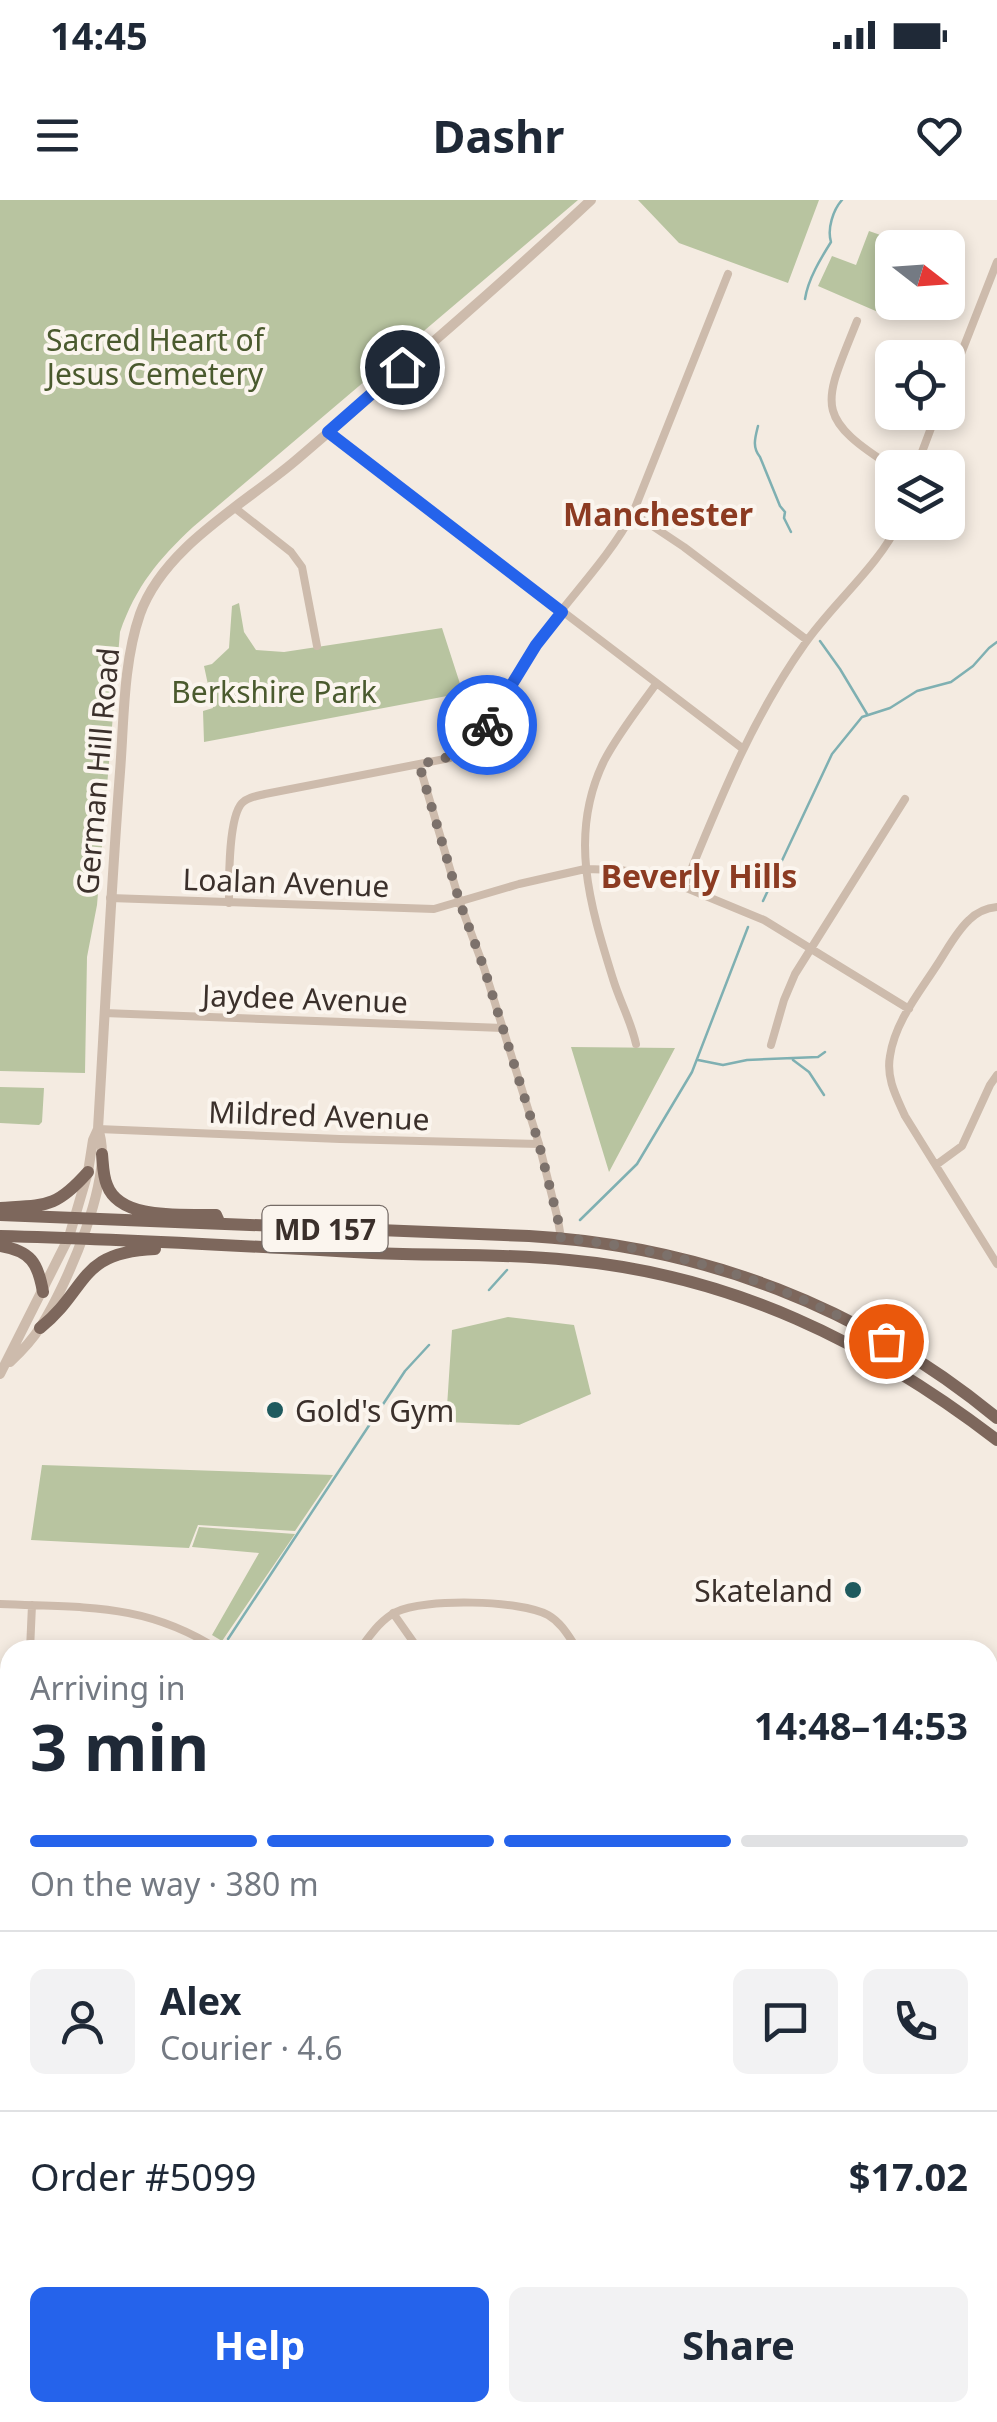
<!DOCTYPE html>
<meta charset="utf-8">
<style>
:root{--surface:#fff;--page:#f2f2f3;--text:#1f2937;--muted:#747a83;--line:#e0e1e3;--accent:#2563eb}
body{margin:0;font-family:"Noto Sans",sans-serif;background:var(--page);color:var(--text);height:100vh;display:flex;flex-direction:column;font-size:38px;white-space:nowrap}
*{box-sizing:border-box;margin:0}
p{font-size:32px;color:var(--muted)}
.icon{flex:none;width:55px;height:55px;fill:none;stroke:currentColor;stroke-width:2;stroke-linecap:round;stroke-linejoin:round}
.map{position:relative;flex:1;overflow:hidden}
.panel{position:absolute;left:0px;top:1440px;width:998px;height:782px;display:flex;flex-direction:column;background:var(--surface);border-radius:30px 30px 0 0;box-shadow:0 5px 15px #0003}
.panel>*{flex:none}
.needle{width:65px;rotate:107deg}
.tools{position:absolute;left:875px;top:30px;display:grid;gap:20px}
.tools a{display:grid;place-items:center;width:90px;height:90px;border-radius:15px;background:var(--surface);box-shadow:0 5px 15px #0003;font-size:50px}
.pin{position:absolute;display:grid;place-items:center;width:85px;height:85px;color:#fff;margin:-42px;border:5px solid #fff;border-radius:50%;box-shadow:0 2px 10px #0007}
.courier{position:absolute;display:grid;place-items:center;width:100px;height:100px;margin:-50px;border:8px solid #2563eb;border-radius:50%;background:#fff;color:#222;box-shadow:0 2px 12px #0007}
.headline em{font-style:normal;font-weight:700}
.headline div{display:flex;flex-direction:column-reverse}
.headline{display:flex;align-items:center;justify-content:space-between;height:170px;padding:0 30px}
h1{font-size:65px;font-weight:700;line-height:75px}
.bar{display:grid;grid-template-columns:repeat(4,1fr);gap:15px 10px;align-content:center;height:120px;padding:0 30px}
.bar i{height:12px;border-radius:8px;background:var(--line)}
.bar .active{background:var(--accent)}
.bar p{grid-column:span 4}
.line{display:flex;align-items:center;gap:25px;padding:0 30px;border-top:2px solid var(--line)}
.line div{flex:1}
.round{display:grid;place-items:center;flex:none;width:105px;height:105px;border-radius:15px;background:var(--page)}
.primary-button{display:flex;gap:20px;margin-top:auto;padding:20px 30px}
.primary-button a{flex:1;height:115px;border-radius:15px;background:var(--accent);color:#fff;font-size:40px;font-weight:700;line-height:115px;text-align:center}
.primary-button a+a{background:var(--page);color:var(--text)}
.status{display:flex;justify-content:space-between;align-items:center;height:70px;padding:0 50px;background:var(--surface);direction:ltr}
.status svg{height:28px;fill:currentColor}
header{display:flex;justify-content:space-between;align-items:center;height:130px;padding:0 30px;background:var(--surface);font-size:45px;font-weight:700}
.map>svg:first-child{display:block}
</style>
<div class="status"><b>14:45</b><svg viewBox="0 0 49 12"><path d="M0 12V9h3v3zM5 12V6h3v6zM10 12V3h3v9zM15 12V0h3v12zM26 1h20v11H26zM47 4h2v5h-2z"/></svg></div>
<header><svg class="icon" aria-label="menu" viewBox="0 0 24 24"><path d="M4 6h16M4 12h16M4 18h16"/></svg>Dashr<svg class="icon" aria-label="heart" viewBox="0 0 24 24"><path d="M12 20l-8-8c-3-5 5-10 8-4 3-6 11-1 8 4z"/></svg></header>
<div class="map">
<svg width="997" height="2222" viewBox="0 0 997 2222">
<rect width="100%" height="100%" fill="#f4ebe1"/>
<!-- green -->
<path fill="#b8c4a0" d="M0 0H578L193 327C158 360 136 386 120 432L97 705 87 757 85 873 0 871Z
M638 0H819L788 83 679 43Z
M869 31 906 44 904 47 892 48V77L878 112 818 86 832 56 856 65Z
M239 403 244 432 256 450 284 452 442 428 463 493 204 542 203 511 213 508 204 466 212 464 229 448 232 406Z
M571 847 675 848 609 972Z
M0 887 44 888 42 922 39 925 0 923Z
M508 1117 574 1125 591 1194 519 1225 446 1222 452 1130Z
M42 1265 333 1275 295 1331 198 1325 189 1348 31 1340Z
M199 1327 295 1334 222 1441 212 1435 259 1353 192 1347Z
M997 2156V2222H927L937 2213 988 2212V2165Z"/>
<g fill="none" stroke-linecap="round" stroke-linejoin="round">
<!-- stream -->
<path stroke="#7fb0b2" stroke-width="2.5" d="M805 99C808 79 821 58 831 42 827 29 833 10 842 0
M758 226C755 238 752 247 760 257L780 306 785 312 784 318 791 332
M820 441 840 469 867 514
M763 701 832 554 862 517 890 508 917 491 951 482 973 466 989 448 997 442
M698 860 723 865 747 860 818 857 825 852
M793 860 809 872 824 895
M580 1020 637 964 692 872 748 727
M489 1090 507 1070
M228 1439 405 1171 429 1145
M0 1853 10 1841"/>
<!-- minor -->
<path stroke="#cdbbac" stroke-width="8" d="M857 121C824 204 811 216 894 268
M948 187 997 62
M327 232 742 548
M916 268 937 212
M235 308 291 352 302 367 317 446
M633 313 684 347 807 440
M419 564 460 703 484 768 539 944 558 1020 561 1038
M684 687C719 602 751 520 804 445 831 405 880 365 899 322
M110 698 434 709 519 684 585 669 620 670 645 674 684 687 764 720 909 809
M229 703C229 681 228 618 242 603 248 597 257 596 265 594L450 558C493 535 509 485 535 446 566 400 606 363 633 313L728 74
M997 707C986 708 977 712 969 720 956 732 947 750 937 765 919 793 895 822 890 856 886 878 896 896 905 916L997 1064
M104 813 503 828
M636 844C631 821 620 802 613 779 590 705 568 635 604 561 618 534 638 509 656 484
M771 845 784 800 795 774 905 599
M98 929 340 939 539 944
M936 965 962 946 990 885 997 875
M0 1404C84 1408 145 1402 219 1450
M393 1413 419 1450
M30 1450 32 1405
M359 1450C370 1436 380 1420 396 1412 424 1398 521 1400 548 1415 562 1423 569 1437 578 1450
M0 1571 10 1561
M988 1580 997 1595
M988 1849 997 1865"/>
<!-- tertiary -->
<path stroke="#cdbbac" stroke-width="10" d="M10 1162C22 1151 33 1139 41 1126 66 1086 116 975 98 929
M0 1174 69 1037 88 972 93 940 98 929C105 810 111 691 120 572 124 521 123 463 140 414 164 347 243 305 295 261 395 175 495 90 591 0
M988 1485 997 1480
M65 2222 74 2212"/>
<!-- primary -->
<path stroke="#7d675c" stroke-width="12" d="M102 954C103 964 103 976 107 985 120 1021 184 1014 216 1015L220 1024
M0 1008C47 1005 56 1008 88 972
M0 1015 529 1036C703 1046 862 1107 997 1218
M0 1036C124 1039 248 1046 372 1053 438 1056 503 1053 569 1060 732 1075 869 1142 997 1240
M0 1046C31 1051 38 1063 43 1092
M40 1128C89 1089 77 1052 155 1049
M988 1901 997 1892
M988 2137 997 2127
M621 2222 632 2212
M898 2222 909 2212"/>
<!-- motorway -->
<path stroke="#5c4a42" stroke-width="15" d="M988 1982 997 1978
M988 2005 997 2000
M988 2060 997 2054
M698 2222 709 2212
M761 2222 772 2212
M788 2222 797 2212"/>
</g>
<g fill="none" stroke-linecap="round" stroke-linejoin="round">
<!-- done -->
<path stroke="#7c716b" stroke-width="10" stroke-dasharray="0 18" d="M487 525C468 553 451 558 419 564L460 703 484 768 539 944 558 1020 561 1038C675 1049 787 1084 886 1141"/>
<!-- route -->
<path stroke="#2563eb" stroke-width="12" d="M402 167 328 232 562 412 536 445 487 525"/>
</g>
<!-- markers -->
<g fill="#1f5a5e" stroke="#fbf5ee" stroke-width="4">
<circle cx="275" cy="1210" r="10"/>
<circle cx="853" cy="1390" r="10"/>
</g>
<g text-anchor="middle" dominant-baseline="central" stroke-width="8" stroke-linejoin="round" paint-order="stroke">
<!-- shield labels -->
<rect fill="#fbf5ee" stroke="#756b66" stroke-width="2.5" x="262.5" y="1006" width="125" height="46" rx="8"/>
<g font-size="28" font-weight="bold" fill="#3b302b">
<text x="325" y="1029">MD 157</text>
</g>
<!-- park labels -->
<g font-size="30" fill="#4a5a2e" stroke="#fbf5ee">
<text x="155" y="139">Sacred Heart of<tspan x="155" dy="34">Jesus Cemetery</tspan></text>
<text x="274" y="491">Berkshire Park</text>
</g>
<!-- street labels -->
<g font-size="30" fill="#3b302b" stroke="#fbf5ee">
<text transform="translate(97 571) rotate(-85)">German Hill Road</text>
<text transform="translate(286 682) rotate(2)">Loalan Avenue</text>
<text transform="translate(305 798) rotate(2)">Jaydee Avenue</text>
<text transform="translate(319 915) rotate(2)">Mildred Avenue</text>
</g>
<!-- poi labels -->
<g font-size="30" fill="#3b302b" stroke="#fbf5ee" text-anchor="start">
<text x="295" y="1210">Gold's Gym</text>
<text x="833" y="1390" text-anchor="end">Skateland</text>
</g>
<!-- neighbourhood labels -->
<g font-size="32" font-weight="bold" fill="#8c3b22" stroke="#fbf5ee">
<text x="658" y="313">Manchester</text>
<text x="699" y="675">Beverly Hills</text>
</g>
</g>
</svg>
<div class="tools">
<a><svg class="needle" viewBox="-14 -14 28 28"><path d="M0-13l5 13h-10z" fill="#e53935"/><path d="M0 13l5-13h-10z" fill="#747a83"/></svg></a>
<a><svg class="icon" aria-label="locate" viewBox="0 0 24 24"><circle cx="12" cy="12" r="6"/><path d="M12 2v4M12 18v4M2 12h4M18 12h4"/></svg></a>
<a><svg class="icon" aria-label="layers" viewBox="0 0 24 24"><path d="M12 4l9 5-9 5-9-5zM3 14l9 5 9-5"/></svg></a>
</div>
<div class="pin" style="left:886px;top:1141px;background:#ea580c"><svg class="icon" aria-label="bag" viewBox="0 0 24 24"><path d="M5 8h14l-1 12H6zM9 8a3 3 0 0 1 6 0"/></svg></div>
<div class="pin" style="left:402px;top:167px;background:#1f2937"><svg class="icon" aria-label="home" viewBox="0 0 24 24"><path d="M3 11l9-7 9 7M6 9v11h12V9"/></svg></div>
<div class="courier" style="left:487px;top:525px"><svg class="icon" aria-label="bike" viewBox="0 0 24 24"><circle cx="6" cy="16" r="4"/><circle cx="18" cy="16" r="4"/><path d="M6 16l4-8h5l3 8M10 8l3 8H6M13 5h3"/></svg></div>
<section class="panel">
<div class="headline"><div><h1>3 min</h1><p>Arriving in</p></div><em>14:48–14:53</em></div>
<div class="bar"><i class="active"></i><i class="active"></i><i class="active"></i><i></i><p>On the way · 380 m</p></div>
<div class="line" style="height:180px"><a class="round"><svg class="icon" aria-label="person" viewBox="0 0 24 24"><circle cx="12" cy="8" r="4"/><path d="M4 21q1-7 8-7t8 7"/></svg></a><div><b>Alex</b><p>Courier · 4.6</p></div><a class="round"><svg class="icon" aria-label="chat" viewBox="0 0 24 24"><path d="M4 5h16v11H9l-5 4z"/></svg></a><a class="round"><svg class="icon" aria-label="phone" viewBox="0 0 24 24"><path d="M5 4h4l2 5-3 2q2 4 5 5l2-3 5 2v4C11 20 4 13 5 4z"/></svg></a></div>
<div class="line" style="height:130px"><div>Order #5099</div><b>$17.02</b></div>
<div class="primary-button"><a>Help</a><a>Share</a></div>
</section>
</div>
